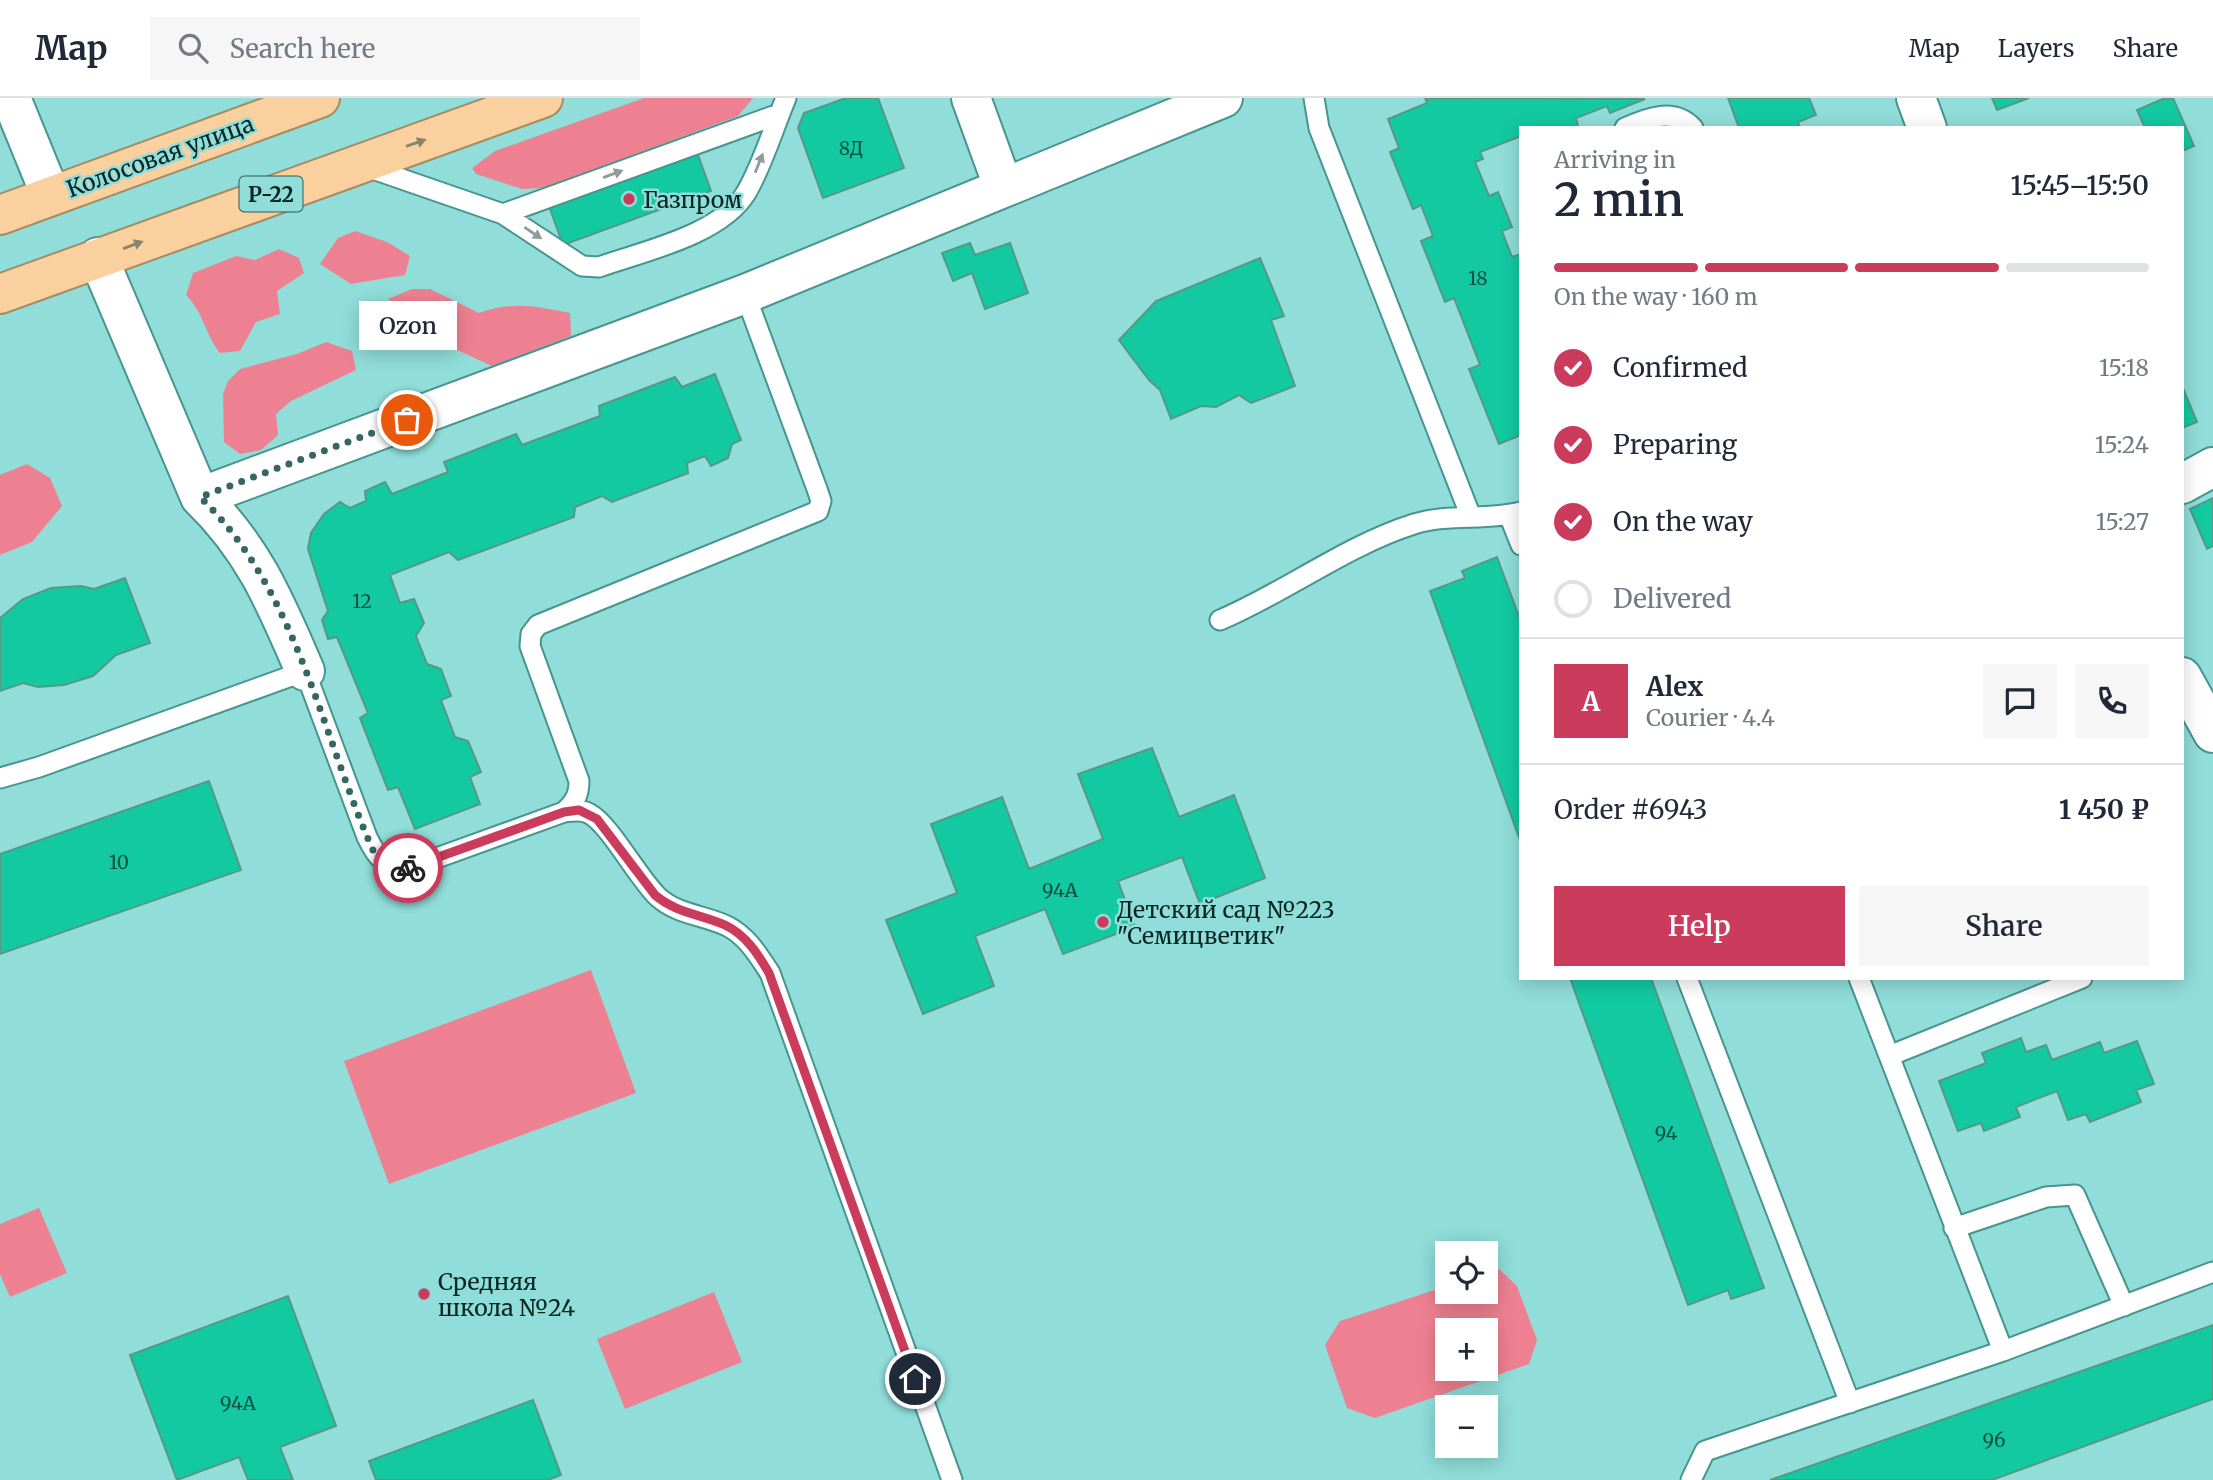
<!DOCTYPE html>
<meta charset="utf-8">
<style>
:root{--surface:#fff;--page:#f6f6f7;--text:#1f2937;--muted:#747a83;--line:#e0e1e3;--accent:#ca3b5c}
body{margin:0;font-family:Merriweather,serif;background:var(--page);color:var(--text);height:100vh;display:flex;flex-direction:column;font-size:26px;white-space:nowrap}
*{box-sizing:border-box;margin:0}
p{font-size:23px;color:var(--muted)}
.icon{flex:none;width:38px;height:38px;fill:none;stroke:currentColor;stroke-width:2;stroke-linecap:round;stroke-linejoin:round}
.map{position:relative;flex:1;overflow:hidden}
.panel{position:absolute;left:1519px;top:28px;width:665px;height:854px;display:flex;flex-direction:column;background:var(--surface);border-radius:0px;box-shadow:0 4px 18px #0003}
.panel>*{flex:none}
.buttons{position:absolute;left:1435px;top:1143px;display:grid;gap:14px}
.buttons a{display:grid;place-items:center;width:63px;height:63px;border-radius:0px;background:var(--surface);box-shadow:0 4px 18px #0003;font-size:35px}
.pin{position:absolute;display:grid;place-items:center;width:60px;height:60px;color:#fff;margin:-30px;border:4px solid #fff;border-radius:50%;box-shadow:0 2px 7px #0007}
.courier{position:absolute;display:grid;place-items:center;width:70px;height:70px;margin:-35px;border:5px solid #ca3b5c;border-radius:50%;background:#fff;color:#222;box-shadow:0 2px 9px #0007}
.bubble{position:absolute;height:49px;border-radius:0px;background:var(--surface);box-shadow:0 4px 18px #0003;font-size:23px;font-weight:600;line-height:49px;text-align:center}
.summary em{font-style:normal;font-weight:600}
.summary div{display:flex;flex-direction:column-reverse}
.summary{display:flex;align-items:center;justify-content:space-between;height:119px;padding:0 35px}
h1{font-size:46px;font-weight:600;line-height:52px}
.bar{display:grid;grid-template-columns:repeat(4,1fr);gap:10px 7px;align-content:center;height:84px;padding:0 35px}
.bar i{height:9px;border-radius:5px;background:var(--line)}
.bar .selected{background:var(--accent)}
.bar p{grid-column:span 4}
.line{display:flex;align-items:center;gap:18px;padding:0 35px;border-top:2px solid var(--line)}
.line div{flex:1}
.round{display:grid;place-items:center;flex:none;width:74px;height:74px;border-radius:0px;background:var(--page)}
ol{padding:0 35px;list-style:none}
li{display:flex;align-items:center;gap:21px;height:77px}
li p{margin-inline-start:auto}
li .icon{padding:7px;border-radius:50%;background:var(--accent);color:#fff;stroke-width:4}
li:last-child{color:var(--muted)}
li i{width:38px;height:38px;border:4px solid var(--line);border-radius:50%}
.action{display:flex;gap:14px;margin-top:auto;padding:14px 35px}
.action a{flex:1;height:80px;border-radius:0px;background:var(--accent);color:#fff;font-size:28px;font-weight:600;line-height:80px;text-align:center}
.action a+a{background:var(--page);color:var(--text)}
header{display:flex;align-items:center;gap:42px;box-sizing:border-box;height:98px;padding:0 35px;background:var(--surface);border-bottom:2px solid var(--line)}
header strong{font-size:33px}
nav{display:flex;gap:38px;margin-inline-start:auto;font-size:24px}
.search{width:490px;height:63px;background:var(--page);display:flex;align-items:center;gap:18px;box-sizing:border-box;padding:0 24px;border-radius:0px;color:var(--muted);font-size:26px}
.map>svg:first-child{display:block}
</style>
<header>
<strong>Map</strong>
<div class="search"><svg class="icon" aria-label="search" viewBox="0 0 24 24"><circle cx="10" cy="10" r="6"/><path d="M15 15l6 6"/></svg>Search here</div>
<nav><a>Map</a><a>Layers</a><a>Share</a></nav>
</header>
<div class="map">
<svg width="2213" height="1382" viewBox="0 0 2213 1382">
<rect width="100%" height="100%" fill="#90ddd9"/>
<!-- green -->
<path fill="#ee8191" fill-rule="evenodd" d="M644 0H753L738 18 544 90 522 91 476 76 472 70 495 53Z
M355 133 387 144 410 158 405 177 351 186 320 166 338 140Z
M279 151 299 160 304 175 277 193 280 216 256 224 240 253 220 255C205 236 204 215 186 197L193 175 236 158 255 162Z
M412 191H430L479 215C513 203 535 208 570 215L571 238 492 268 433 241 420 226 395 218 388 201Z
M326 244 352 253 356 272 291 303 276 316 278 337 261 352 240 356 224 344 223 296 228 283 240 271 297 256Z
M27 366 50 380 62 408 32 444 0 457V377Z
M591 872 636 995 389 1086 344 963Z
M39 1110 67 1175 10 1199 0 1176V1126Z
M1499 1171 1517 1188 1537 1242 1529 1266 1375 1320 1347 1310 1325 1247 1340 1223 1447 1188V1194H1486V1175ZM1447 1232H1486V1270H1447Z
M714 1194 742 1264 625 1311 597 1241Z"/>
<!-- building -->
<path fill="#12c9a2" stroke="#559883" stroke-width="2" d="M846 0H878L904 70 823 100 798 30 804 15Z
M1425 0 1645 1 1610 15 1607 8 1576 20 1578 28 1575 30H1521V38L1480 54 1483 61 1475 64 1489 98 1498 94 1512 129 1502 133 1512 159 1521 156V337L1499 346 1469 271 1480 267 1454 200 1445 204 1421 143 1433 138 1421 107 1413 111 1390 54 1399 50 1388 21 1427 5Z
M1728 0H1809L1816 17 1798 24 1800 30H1739Z
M1992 0H2029L1997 12Z
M2165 0H2173L2194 48 2182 53V30H2145L2137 12Z
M697 54 711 93 563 147 549 108Z
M970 145 975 157 1010 145 1028 195 985 211 972 175 953 183 942 155Z
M1260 160 1284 218 1271 222 1295 288 1251 305 1239 297 1216 309 1201 308 1171 321 1160 292 1149 282 1119 242 1156 203Z
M715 276 741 342 732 346 728 360 711 368 705 358 687 365 688 375 612 404 602 398 575 409 574 419 458 462 449 454 390 477 400 505 414 501 424 525 416 538 427 566 441 571 451 598 441 602 455 639 468 643 481 674 470 679 480 706 415 731 398 689 388 692 360 620 368 615 337 539 328 541 322 522 328 513 308 451 311 435 324 416 340 404 350 410 366 403 365 393 385 384 392 396 448 374 444 364 516 336 522 347 600 318 599 308 675 279 682 289Z
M2182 288 2197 324 2182 330Z
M2213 400V448L2207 451 2190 411Z
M1497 459 1521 524V745L1430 493 1465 480 1462 473Z
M125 480 150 545 116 557 93 578 64 587 38 589 23 585 0 593V520L23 501 51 490 81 488 94 491Z
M1152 650 1179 719 1234 697 1265 780 1200 806 1182 759 1118 783 1135 829 1063 856 1045 811 975 838 994 888 923 916 886 822 957 795 931 726 1002 699 1029 771 1103 741 1078 676Z
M209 683 241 772 0 856V756Z
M1570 880H1651L1764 1190 1731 1201 1728 1192 1688 1207Z
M2021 940 2026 954 2046 947 2052 962 2100 944 2104 955 2137 943 2154 986 2136 992 2141 1004 2090 1024 2086 1016 2068 1022 2057 993 2016 1009 2020 1019 1984 1033 1981 1025 1958 1033 1939 983 1986 965 1982 955Z
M288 1198 336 1328 280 1349 293 1382H248L239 1359 177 1382 130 1257Z
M2213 1227V1301L1992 1382H1770Z
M533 1302 561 1377 548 1382H376L369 1363Z"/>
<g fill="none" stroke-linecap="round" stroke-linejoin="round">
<defs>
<path id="service" d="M1314 0 1319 30 1471 419
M1625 30C1647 20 1674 9 1693 30
M364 68 503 116 582 168 599 169C644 153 720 137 746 95 763 66 773 31 786 0
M503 116 779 16
M1509 417 1521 447
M1220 522C1286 494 1345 448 1414 426 1449 415 1486 423 1521 414
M0 680 39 669 305 573 367 739C377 760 385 770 409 770L564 714C575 704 579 697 579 683L530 548 531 536 538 527 818 413 821 403 817 391 745 196
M564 714C573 713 582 711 590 716 610 727 638 780 658 799 678 817 704 817 727 828 747 838 758 857 770 875L952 1382
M1687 880 1850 1305
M1859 880 2003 1253
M1889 958 2082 880
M1954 1130 2046 1099 2075 1097 2124 1208
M1691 1382 1705 1353 2003 1253 2213 1174"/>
<path id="minor" d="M11 0 51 98
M971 0 1003 88
M98 159 200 399C254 451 276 506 305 573
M2182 386 2213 369
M200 399 745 196 1223 0"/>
<path id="tertiary" d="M1916 0 1927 30
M2182 579 2213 635"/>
<path id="trunk" d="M0 117 320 0
M0 196 543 0"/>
</defs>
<!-- service casing -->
<use href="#service" stroke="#479591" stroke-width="23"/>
<!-- minor casing -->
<use href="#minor" stroke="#479591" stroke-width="42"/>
<!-- tertiary casing -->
<use href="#tertiary" stroke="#479591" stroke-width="42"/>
<!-- trunk casing -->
<use href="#trunk" stroke="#a38d64" stroke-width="42"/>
<!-- service -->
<use href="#service" stroke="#fff" stroke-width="19"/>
<!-- minor -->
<use href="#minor" stroke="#fff" stroke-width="38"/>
<!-- tertiary -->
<use href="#tertiary" stroke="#fff" stroke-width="38"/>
<!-- trunk -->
<use href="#trunk" stroke="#fad09f" stroke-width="38"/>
</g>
<!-- one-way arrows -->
<defs><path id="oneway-solid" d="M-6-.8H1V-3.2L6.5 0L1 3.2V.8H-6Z" transform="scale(1.75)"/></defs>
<g fill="#8b8468">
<use href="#oneway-solid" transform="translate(416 45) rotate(-19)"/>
<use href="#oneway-solid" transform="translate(133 147) rotate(-20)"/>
</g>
<g fill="#8e9d9c">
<use href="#oneway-solid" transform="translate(759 65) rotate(-68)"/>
<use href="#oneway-solid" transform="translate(613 76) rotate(-20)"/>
<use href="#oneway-solid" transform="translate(533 135) rotate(34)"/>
</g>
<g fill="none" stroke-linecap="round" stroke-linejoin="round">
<!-- done -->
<path stroke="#356663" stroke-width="7" stroke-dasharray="0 12.6" d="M407 322 200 399C299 494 321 638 376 759L386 767 408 770"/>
<!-- route -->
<path stroke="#ca3b5c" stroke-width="9" d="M408 770 564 714 579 712 597 721 655 797C676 815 700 816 725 827 746 837 758 856 769 875L915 1281"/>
</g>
<!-- markers -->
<g fill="#ca3b5c" stroke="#90ddd9" stroke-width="2.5">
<circle cx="629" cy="101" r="7"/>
<circle cx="1103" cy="824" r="7"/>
<circle cx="424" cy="1196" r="7"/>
</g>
<g text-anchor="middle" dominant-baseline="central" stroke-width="5" stroke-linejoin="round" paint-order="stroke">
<!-- number labels -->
<g font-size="19" fill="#084f44">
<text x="851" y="50">8Д</text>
<text x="1478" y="180">18</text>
<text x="362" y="503">12</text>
<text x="119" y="764">10</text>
<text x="1060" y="792">94А</text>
<text x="1666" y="1035">94</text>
<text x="238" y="1305">94А</text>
<text x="1994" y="1342">96</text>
</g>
<!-- shield labels -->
<rect fill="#90ddd9" stroke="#2e5d5a" stroke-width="2" x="239.5" y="78.5" width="63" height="35" rx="5"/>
<g font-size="21" font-weight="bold" fill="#042624">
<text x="271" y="96">Р-22</text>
</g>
<!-- street labels -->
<g font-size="23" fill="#042624" stroke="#90ddd9">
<text transform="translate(160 58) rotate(-20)">Колосовая улица</text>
</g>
<!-- poi labels -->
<g font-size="23" fill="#042624" stroke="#90ddd9" text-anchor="start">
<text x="643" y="101">Газпром</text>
<text x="1117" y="811">Детский сад №223<tspan x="1117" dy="26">"Семицветик"</tspan></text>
<text x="438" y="1183">Средняя<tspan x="438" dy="26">школа №24</tspan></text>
</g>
</g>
</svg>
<div class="buttons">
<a><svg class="icon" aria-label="locate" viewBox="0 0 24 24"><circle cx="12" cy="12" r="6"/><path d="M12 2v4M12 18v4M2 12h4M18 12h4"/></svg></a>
<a>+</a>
<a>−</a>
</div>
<div class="pin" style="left:407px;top:322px;background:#ea580c"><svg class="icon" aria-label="bag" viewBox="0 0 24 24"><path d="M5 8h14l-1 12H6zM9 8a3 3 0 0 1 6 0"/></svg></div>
<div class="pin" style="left:915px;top:1281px;background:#1f2937"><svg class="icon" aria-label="home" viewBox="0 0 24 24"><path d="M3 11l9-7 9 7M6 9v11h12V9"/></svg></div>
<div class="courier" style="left:408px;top:770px"><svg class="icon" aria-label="bike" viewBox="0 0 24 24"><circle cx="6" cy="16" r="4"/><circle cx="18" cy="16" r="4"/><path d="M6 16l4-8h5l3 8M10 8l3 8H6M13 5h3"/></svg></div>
<div class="bubble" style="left:359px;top:203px;width:98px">Ozon</div>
<section class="panel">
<div class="summary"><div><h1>2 min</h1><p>Arriving in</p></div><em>15:45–15:50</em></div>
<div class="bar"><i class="selected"></i><i class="selected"></i><i class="selected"></i><i></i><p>On the way · 160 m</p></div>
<ol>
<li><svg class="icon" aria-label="check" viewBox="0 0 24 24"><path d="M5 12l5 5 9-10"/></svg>Confirmed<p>15:18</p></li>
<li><svg class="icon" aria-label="check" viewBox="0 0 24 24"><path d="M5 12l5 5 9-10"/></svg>Preparing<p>15:24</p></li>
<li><svg class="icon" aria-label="check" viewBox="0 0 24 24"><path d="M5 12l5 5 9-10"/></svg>On the way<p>15:27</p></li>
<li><i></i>Delivered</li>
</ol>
<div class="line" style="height:126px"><b class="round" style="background:var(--accent);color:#fff">A</b><div><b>Alex</b><p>Courier · 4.4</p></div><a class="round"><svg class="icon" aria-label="chat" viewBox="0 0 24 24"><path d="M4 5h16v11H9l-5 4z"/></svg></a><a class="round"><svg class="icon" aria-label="phone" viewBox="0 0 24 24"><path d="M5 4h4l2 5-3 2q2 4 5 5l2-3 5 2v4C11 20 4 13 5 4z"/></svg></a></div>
<div class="line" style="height:91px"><div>Order #6943</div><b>1 450 ₽</b></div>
<div class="action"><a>Help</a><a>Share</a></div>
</section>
</div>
